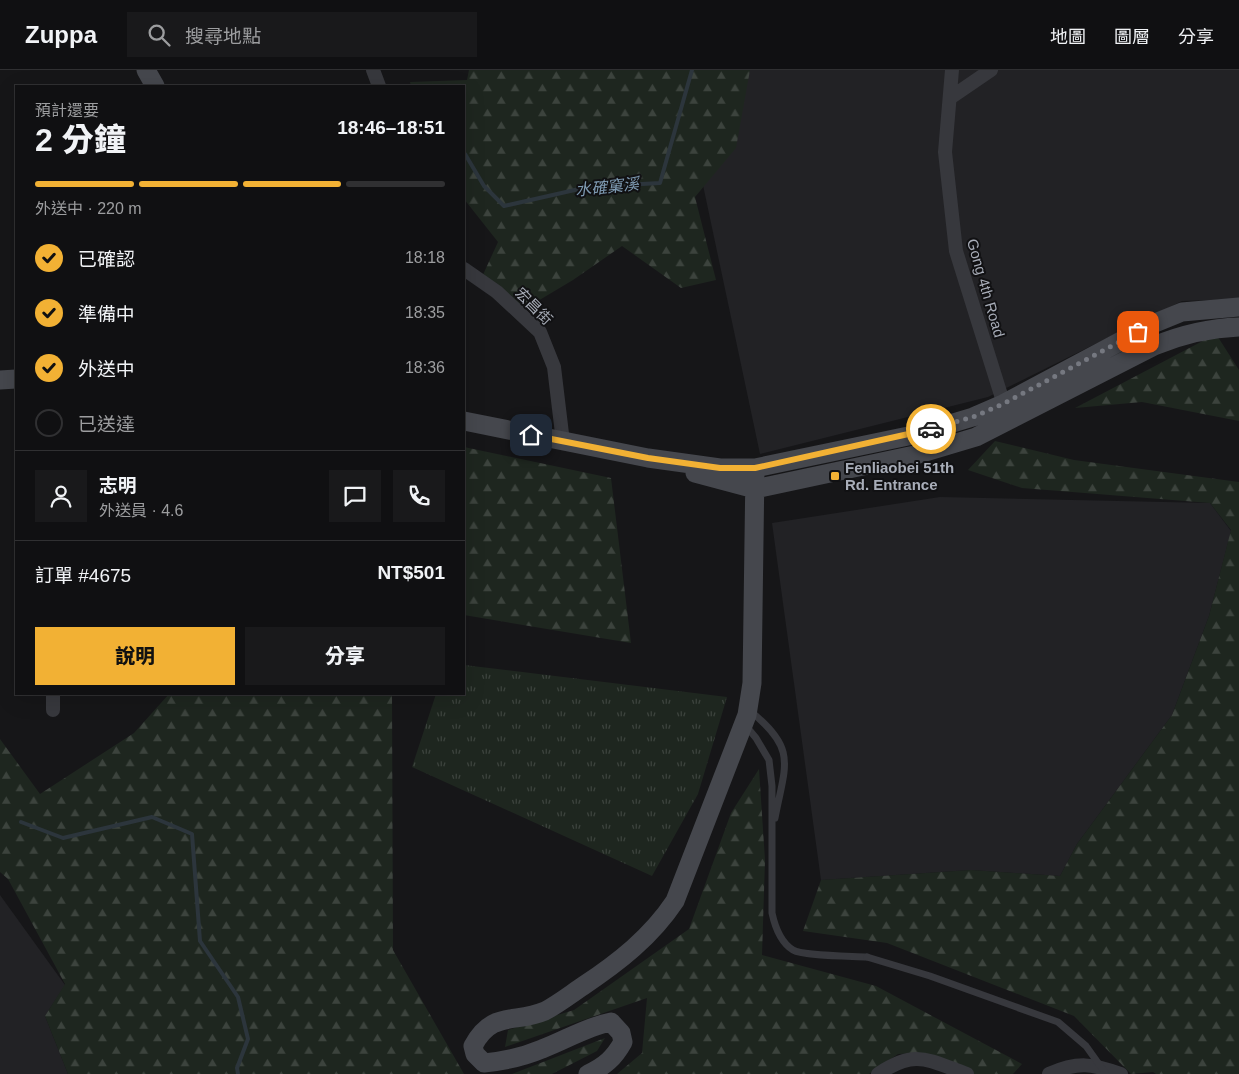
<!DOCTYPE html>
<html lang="zh-TW">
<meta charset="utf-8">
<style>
:root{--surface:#101012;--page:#19191b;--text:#f1f3f6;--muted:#9c9d9f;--line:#303032;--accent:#f2b134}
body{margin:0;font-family:Helvetica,"Noto Sans TC",sans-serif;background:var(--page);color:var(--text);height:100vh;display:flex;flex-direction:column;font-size:19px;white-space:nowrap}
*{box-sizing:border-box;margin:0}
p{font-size:16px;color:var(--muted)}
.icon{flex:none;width:28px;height:28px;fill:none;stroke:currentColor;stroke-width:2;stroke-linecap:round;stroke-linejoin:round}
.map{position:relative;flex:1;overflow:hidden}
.sheet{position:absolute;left:15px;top:15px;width:450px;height:610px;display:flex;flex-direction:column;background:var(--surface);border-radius:0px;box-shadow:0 5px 20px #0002,0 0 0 1px var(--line)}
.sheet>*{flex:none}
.pin{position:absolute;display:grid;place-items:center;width:42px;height:42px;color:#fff;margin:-21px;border-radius:10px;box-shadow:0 2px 8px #0006}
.courier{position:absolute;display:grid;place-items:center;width:50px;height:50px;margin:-25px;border:4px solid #f2b134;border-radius:50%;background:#fff;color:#222;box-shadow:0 1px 6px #0007}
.overview em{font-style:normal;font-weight:800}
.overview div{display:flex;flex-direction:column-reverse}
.overview{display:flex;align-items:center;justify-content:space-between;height:85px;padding:0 20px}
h1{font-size:32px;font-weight:800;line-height:38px}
.bar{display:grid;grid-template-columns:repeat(4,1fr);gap:8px 5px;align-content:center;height:60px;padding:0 20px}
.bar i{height:6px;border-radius:4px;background:var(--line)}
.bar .current{background:var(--accent)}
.bar p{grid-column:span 4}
.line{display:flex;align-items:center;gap:12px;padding:0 20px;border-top:1px solid var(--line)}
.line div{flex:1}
.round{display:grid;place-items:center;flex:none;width:52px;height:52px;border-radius:0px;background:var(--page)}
ol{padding:0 20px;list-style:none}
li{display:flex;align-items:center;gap:15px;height:55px}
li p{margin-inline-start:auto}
li .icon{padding:5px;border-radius:50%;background:var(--accent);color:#111;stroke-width:4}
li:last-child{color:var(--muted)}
li i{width:28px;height:28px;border:2px solid var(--line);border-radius:50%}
.cta{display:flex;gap:10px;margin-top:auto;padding:10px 20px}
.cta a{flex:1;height:58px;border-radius:0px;background:var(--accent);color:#111;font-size:20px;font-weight:800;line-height:58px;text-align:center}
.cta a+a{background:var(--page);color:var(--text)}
header{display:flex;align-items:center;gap:30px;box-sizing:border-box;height:70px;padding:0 25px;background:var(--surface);border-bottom:1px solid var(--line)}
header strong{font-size:24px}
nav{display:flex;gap:28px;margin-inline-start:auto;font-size:18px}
.search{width:350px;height:45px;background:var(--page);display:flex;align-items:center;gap:12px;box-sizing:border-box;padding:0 18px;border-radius:0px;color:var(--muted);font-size:19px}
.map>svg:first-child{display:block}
</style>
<header>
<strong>Zuppa</strong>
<div class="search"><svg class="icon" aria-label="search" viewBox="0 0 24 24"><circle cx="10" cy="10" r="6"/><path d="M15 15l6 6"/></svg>搜尋地點</div>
<nav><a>地圖</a><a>圖層</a><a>分享</a></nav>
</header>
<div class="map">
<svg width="1239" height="1004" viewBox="0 0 1239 1004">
<defs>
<pattern id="grass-tufts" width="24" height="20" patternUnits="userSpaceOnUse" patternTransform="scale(1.25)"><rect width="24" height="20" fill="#1e261f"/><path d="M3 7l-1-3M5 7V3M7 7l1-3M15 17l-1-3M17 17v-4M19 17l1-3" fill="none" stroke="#3c433d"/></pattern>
<pattern id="forest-firs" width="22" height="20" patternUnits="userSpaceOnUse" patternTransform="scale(1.25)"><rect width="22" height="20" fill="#1e261f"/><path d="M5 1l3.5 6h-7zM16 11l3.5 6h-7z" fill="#3c433d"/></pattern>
</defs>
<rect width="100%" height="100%" fill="#161618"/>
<!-- built -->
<path fill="#222225" d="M721 0H1239V229L1182 231 988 327 760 384 693 68Z
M940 427 1210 433 1231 461 1209 546 1172 645 1077 774 1060 806 971 800 821 810 772 453Z
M0 825 65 915 45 946 68 1004H0Z"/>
<!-- grass -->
<path fill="url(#grass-tufts)" d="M464 595 727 627 698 724 652 806 412 697 436 624H464Z"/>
<!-- forest -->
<path fill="url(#forest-firs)" d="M469 0H750L736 78 695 127 716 210 681 218 622 176 573 210 516 244 481 209 498 172 464 129V16H411L410 12 467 10Z
M1216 264 1239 300V351L1142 332 1075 338Z
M995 371 1074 390 1239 412V1004H1156L1153 1002 1131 1004 1074 946 887 873 803 861 821 810 971 800 1060 806 1077 774 1172 645 1209 546 1231 460 1210 433 1022 418 968 400Z
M464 377 611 408 631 573 464 545Z
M169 624H392L393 880 464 1004H68L45 946 65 914 8 809 0 802V669L40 724 134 663Z
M759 699 765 790 762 885 876 916 1022 994 1013 1004H970L919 983 898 984 869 1004H617L642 983 647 928 505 977 508 960 574 940 689 859 731 743Z
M605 968 597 981 552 1004H512Z"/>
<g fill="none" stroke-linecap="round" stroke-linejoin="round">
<!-- stream -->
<path stroke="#2c353c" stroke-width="4" d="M465 84 484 116 504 136 588 117 660 113 692 0
M21 752 63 768 152 747 192 764 200 871 238 927 248 969 237 998 238 1004"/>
<!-- lane -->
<path stroke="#37383d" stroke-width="7" d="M750 641C798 679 785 695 775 748
M746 656 756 668 769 690 772 716V843C775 857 780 872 793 880 803 886 852 886 867 887"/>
<!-- street -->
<path stroke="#37383d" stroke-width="14" d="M373 0 379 16
M952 0 945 82 956 181 1006 341
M950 28 991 0
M464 199 497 222 540 262 554 297 563 372
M53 640V624
M878 1004C916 979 927 990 967 1004
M1049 1004C1078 991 1093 994 1121 1004"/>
<!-- secondary -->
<path stroke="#45474d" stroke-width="19" d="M146 0 155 16
M0 310 16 309
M464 351 648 388 720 398H755L913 365 973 347 1003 334 1155 253 1182 242 1239 237
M695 403 755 419 919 384 976 367 1154 276C1183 264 1208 258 1239 257
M588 1004C605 996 614 988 623 972L621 963 611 952C586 957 566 970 542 979 523 987 505 991 484 993L475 984 473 976C492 940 515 954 545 941 558 934 571 924 583 916 619 892 651 867 675 831L747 645 752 613 755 398"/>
<!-- lane-bridge -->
<path stroke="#37383d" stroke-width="7" d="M867 887 930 906 1058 952 1086 976 1106 1004"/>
</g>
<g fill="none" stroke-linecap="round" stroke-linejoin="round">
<!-- done -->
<path stroke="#757880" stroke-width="5" stroke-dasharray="0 9" d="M931 359 973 347 1003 334 1138 262"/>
<!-- route -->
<path stroke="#f2b134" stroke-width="6" d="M531 365 648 388 720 398H755L931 359"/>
</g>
<!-- markers -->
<rect fill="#f2b134" stroke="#111113" stroke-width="2" x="830" y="401" width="10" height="10" rx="2.5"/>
<g text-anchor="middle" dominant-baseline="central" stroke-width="4" stroke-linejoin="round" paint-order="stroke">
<!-- street labels -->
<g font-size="15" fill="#a8adb8" stroke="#111113">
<text transform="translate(986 218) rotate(74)">Gong 4th Road</text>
<text transform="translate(534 236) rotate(45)">宏昌街</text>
</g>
<!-- poi labels -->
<g font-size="15" font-weight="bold" fill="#a8adb8" stroke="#111113" text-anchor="start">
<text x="845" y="397">Fenliaobei 51th<tspan x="845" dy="17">Rd. Entrance</tspan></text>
</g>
<!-- water labels -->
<g font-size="16" font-style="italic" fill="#7f9bb3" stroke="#111113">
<text transform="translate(607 117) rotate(-6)">水確窠溪</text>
</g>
</g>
</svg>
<div class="pin" style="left:1138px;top:262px;background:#ea580c"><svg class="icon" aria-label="bag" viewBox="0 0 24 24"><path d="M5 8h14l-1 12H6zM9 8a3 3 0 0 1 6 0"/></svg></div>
<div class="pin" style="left:531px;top:365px;background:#1f2937"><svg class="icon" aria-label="home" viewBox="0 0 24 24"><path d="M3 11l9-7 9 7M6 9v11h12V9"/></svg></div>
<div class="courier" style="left:931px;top:359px"><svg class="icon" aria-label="car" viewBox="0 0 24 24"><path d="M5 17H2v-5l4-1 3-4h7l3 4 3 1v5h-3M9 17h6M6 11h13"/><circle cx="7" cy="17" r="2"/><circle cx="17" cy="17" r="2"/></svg></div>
<section class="sheet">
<div class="overview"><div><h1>2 分鐘</h1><p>預計還要</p></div><em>18:46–18:51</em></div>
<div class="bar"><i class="current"></i><i class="current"></i><i class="current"></i><i></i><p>外送中 · 220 m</p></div>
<ol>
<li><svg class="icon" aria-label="check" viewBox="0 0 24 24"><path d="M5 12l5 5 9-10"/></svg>已確認<p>18:18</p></li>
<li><svg class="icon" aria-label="check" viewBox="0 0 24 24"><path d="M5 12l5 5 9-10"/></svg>準備中<p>18:35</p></li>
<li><svg class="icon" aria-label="check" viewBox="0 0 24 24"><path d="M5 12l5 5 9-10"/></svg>外送中<p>18:36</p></li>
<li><i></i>已送達</li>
</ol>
<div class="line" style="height:90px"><a class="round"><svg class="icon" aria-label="person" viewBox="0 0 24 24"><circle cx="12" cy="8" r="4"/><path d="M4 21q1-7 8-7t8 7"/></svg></a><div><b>志明</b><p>外送員 · 4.6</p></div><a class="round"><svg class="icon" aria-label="chat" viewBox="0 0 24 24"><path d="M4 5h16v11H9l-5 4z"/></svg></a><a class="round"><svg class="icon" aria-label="phone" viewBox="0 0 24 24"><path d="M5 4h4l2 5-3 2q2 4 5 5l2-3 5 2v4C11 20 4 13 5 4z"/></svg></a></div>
<div class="line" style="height:65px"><div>訂單 #4675</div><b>NT$501</b></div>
<div class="cta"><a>說明</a><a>分享</a></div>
</section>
</div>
